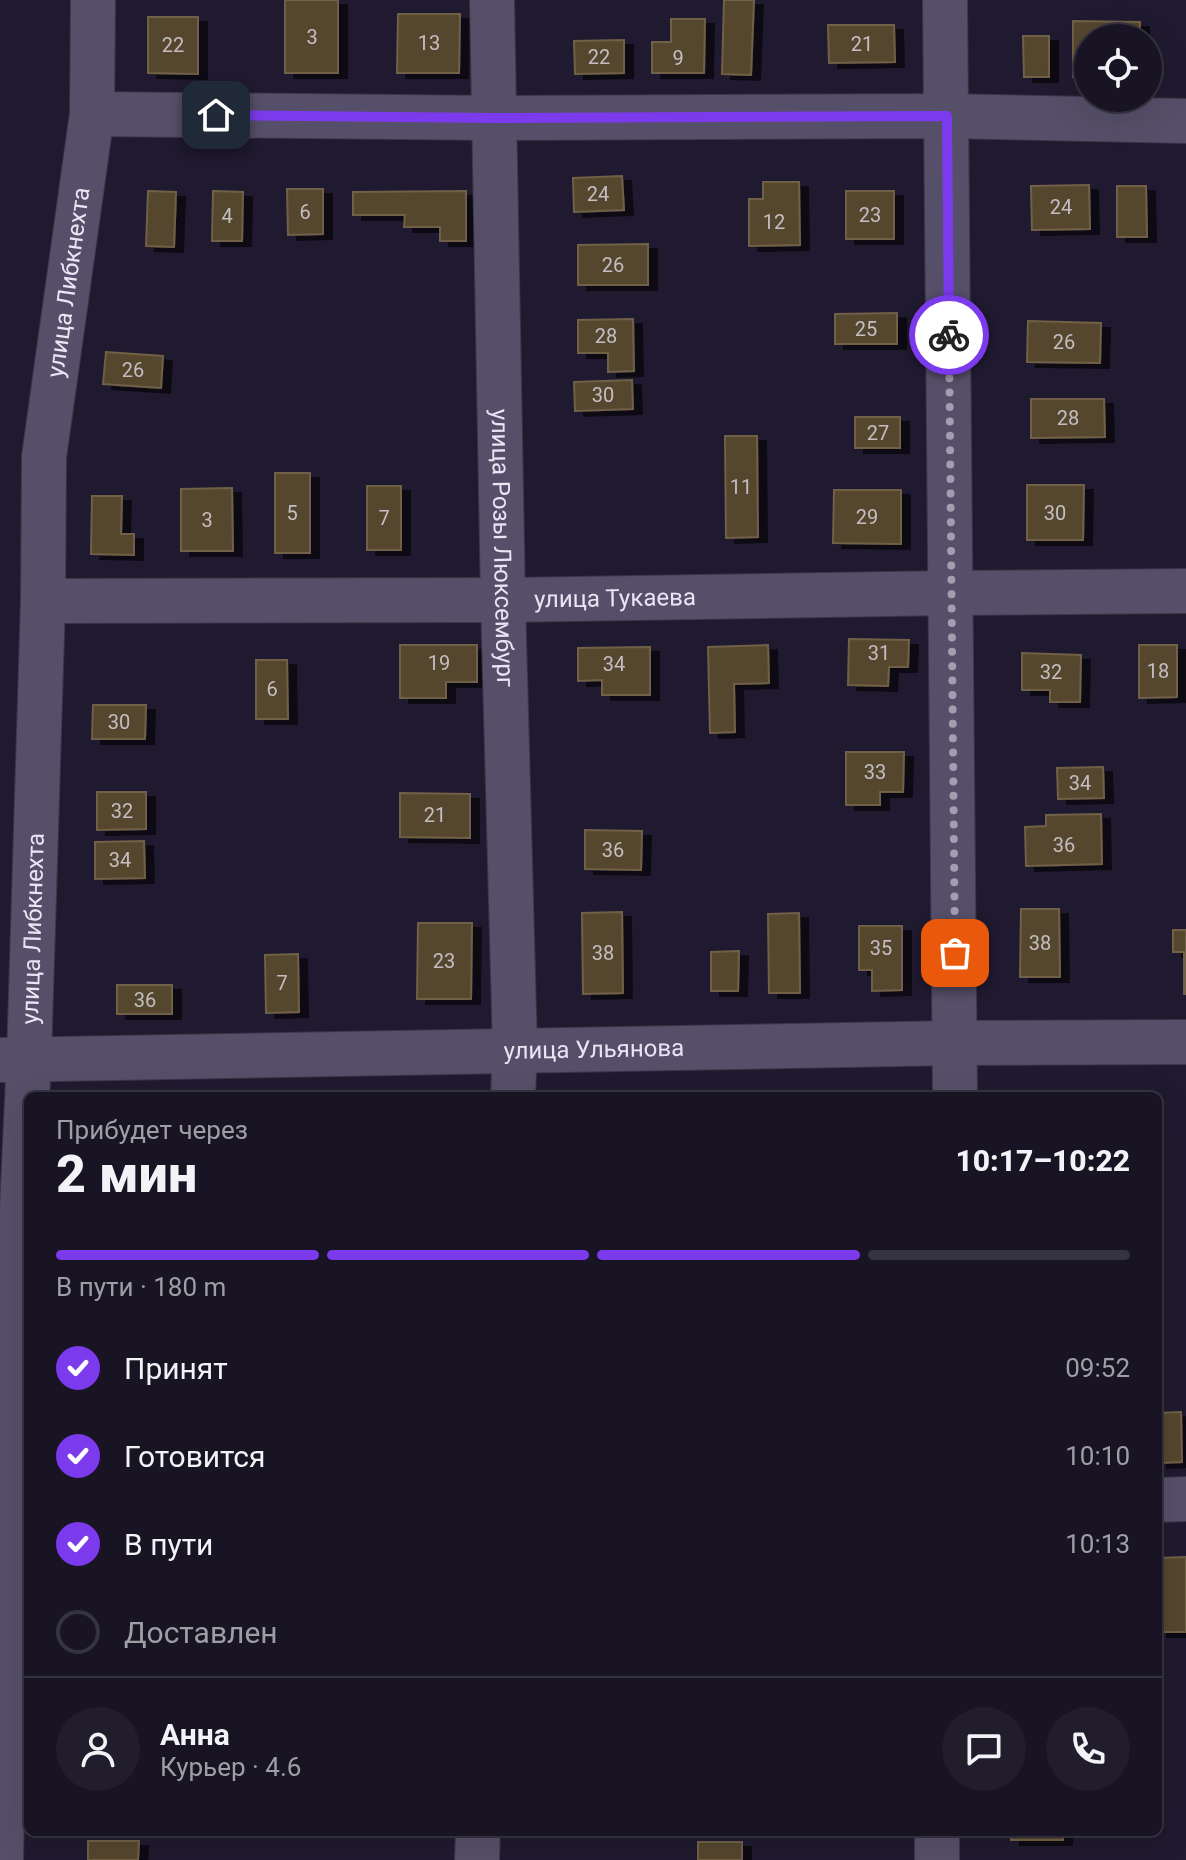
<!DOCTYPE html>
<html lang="ru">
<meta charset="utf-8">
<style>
:root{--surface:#181424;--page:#211d2c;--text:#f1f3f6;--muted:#9f9ea6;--line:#363341;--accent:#7c3aed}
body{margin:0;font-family:Roboto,sans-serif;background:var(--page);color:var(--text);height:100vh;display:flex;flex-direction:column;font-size:30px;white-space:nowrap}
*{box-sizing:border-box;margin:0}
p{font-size:26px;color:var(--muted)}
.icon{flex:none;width:44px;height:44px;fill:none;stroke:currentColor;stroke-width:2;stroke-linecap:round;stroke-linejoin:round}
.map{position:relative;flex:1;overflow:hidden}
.side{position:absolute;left:24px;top:1092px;width:1138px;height:744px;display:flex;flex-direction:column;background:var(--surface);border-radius:12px;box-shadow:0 8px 32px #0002,0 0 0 2px var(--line)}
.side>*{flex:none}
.tools{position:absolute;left:1074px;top:24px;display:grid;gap:16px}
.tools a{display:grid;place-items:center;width:88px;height:88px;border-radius:50%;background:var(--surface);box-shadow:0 8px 32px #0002,0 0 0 2px var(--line);font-size:40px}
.pin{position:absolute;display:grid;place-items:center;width:68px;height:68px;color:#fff;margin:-34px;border-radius:16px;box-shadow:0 4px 12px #0006}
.courier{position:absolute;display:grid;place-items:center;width:80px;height:80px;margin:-40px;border:6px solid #7c3aed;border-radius:50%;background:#fff;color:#222;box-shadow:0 2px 10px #0007}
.summary em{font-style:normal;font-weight:800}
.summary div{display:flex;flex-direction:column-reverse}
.summary{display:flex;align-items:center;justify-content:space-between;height:136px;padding:0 32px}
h1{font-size:52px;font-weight:800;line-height:60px}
.bar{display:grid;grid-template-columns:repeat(4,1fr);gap:12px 8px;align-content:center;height:96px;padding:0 32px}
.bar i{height:10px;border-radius:6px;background:var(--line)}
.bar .on{background:var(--accent)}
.bar p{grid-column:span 4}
.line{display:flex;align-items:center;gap:20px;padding:0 32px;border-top:2px solid var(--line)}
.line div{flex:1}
.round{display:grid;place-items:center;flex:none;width:84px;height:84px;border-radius:42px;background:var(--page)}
ol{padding:0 32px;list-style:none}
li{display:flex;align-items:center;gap:24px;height:88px}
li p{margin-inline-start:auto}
li .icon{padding:8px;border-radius:50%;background:var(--accent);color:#fff;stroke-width:4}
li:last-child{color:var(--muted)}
li i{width:44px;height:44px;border:4px solid var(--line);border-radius:50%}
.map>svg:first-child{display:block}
</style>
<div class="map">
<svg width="1186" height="1860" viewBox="0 0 1186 1860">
<defs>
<filter id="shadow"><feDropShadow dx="9" dy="5" stdDeviation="0" flood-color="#0009"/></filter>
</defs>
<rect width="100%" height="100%" fill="#201a30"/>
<!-- building -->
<path fill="#55462e" stroke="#706047" stroke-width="2" filter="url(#shadow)" d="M285 0H338V73H285Z
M724 0H754L751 75 722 74Z
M398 14H460L459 73H397Z
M148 17H198V74L148 73Z
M671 19H705L704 73H652V42H671Z
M1073 21 1140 22V38H1088V77H1073Z
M828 25H894L895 62 829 63Z
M1023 36H1049V77H1024Z
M624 40V73L575 74 574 41Z
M622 176 624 210 574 212 573 178Z
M763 182H799L800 245 749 246V199H763Z
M1089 185 1090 229 1032 230 1031 186Z
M1117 186H1146L1147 237H1117Z
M287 189H323V234L288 235Z
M148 191 176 192 174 247 146 246Z
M213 191 243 192 242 241H212Z
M466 191V241H440V227H404L405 215H353V192Z
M846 191H894V239H846Z
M648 244V285H578V245Z
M897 313V344H835V314Z
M633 319 634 371 608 372V353H578V320Z
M1028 321 1101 323 1100 363 1027 362Z
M106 352 163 356 161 388 103 384Z
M632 380 633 409 575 411 574 382Z
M1031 399H1104L1105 437 1031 438Z
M855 417H900V448H855Z
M725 436H757L758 537 726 538Z
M275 473H310V553H275Z
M1027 485H1084L1083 540H1027Z
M367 486H401V550H367Z
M232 488 233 551H181V489Z
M834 490H901V544L833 543Z
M92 496H122L121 534H134V555L91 554Z
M849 639 909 640 908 667H889L888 686 848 685Z
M400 645H477V682H446V698H400Z
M768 645 769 683 734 684 735 732 710 733 708 647Z
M1139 645H1177V697L1139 698Z
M650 647V695H602V680L578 681V648Z
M1022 653 1081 655 1080 702H1050V690H1022Z
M256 660H287L288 719H256Z
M93 705H146L145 739H92Z
M846 752H904L903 792H880V805H846Z
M1103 767 1104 798 1058 799 1057 768Z
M97 792H146V829L97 830Z
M400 793 470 794V838L400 837Z
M1101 814 1102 864 1026 866 1025 827 1046 826V815Z
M585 830 642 831 641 870 585 869Z
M144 841 145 878 95 879V842Z
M1021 909H1059L1060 977H1020Z
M622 912 623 993 583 994 582 913Z
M799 913 800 993H769L768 914Z
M418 923H472L471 999H417Z
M859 926H902V990L872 991V970H859Z
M1173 930H1186V994H1184V952H1173Z
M739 951 738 991H711V952Z
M298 954 299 1012 266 1013 265 955Z
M117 985H172V1014H117Z
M1181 1412 1182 1462 1158 1463V1413Z
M1186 1557V1632H1158V1558Z
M1011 1832H1063V1840H1011Z
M88 1841H139L138 1860H88Z
M698 1842H742V1860H698Z"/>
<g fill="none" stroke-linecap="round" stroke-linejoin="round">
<defs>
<g id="minor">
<path id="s1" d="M492 0 503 600 515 1050 513 1096"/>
<path d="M945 0 955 1096"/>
<path d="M92 114 495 118 947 116 1186 121"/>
<path id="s2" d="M43 601 503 600 951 593 1186 591"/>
<path id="s3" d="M2 1060 956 1043 1186 1042"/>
<path d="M1158 1500 1186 1499"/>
<path id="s4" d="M1 1860 8 1509 29 1058 43 601 44 457 92 114 93 0"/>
<path d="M477 1860 478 1832"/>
<path d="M937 1860V1832"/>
</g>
</defs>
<!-- minor casing -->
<use href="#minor" stroke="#3b3648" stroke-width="46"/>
<!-- minor -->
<use href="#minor" stroke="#564f69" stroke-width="44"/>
</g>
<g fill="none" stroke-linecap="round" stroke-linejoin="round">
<!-- done -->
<path stroke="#a39eaf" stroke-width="8" stroke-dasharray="0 14.4" d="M949 335 955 953"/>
<!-- route -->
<path stroke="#7c3aed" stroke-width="10" d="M216 115 495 118 947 116 949 335"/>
</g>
<g text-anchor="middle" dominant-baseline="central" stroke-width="6" stroke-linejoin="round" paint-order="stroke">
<!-- number labels -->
<g font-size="20" fill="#c4bdc2">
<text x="312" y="37">3</text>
<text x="429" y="43">13</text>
<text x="862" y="44">21</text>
<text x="173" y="45">22</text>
<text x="599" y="57">22</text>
<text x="678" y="58">9</text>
<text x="598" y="194">24</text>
<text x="1061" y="207">24</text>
<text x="305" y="212">6</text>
<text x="870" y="215">23</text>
<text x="227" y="216">4</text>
<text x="774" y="222">12</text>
<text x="613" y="265">26</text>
<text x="866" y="329">25</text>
<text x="606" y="336">28</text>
<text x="1064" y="342">26</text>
<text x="133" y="370">26</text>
<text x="603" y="395">30</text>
<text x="1068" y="418">28</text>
<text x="878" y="433">27</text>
<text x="741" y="487">11</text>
<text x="292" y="513">5</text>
<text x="1055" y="513">30</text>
<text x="867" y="517">29</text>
<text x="384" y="518">7</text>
<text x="207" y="520">3</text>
<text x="879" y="653">31</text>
<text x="439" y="663">19</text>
<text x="614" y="664">34</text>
<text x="1158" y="671">18</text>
<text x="1051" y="672">32</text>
<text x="272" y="689">6</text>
<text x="119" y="722">30</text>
<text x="875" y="772">33</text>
<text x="1080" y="783">34</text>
<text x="122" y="811">32</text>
<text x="435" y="815">21</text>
<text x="1064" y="845">36</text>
<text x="613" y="850">36</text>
<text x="120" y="860">34</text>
<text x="1040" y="943">38</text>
<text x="881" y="948">35</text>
<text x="603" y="953">38</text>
<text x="444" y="961">23</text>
<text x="282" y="983">7</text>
<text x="145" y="1000">36</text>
</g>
<!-- street labels -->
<g font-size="24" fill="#e9e5f4" stroke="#090710">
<text stroke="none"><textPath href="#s4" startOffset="1580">улица Либкнехта</textPath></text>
<text stroke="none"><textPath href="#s1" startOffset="548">улица Розы Люксембург</textPath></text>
<text stroke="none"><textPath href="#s2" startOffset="572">улица Тукаева</textPath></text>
<text stroke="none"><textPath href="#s4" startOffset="932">улица Либкнехта</textPath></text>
<text stroke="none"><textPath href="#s3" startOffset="592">улица Ульянова</textPath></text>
</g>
</g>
</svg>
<div class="tools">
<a><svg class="icon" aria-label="locate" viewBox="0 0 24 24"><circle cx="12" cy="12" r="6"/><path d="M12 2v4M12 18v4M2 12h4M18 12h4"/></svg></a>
</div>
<div class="pin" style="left:955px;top:953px;background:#ea580c"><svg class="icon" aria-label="bag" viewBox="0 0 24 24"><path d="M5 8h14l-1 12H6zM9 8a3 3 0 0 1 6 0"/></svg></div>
<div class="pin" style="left:216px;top:115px;background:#1f2937"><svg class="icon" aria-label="home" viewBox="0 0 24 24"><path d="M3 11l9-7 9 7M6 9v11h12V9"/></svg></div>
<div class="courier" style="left:949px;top:335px"><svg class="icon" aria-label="bike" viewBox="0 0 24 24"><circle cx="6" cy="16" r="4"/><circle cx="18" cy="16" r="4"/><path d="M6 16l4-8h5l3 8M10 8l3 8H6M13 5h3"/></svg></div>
<section class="side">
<div class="summary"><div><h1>2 мин</h1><p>Прибудет через</p></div><em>10:17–10:22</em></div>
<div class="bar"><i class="on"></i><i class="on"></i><i class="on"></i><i></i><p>В пути · 180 m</p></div>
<ol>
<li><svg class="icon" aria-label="check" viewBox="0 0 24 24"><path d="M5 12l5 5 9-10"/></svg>Принят<p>09:52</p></li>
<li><svg class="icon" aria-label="check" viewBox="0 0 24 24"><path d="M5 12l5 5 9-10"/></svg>Готовится<p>10:10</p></li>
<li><svg class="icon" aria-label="check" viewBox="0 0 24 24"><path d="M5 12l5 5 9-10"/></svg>В пути<p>10:13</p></li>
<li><i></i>Доставлен</li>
</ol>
<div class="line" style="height:144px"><a class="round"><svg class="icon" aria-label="person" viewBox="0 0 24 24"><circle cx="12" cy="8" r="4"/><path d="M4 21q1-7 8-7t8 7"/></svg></a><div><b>Анна</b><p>Курьер · 4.6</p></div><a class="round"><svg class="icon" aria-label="chat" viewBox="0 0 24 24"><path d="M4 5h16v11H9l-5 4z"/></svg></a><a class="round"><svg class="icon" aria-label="phone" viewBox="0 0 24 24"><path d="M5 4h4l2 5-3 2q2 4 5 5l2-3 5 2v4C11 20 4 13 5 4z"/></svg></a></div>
</section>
</div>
